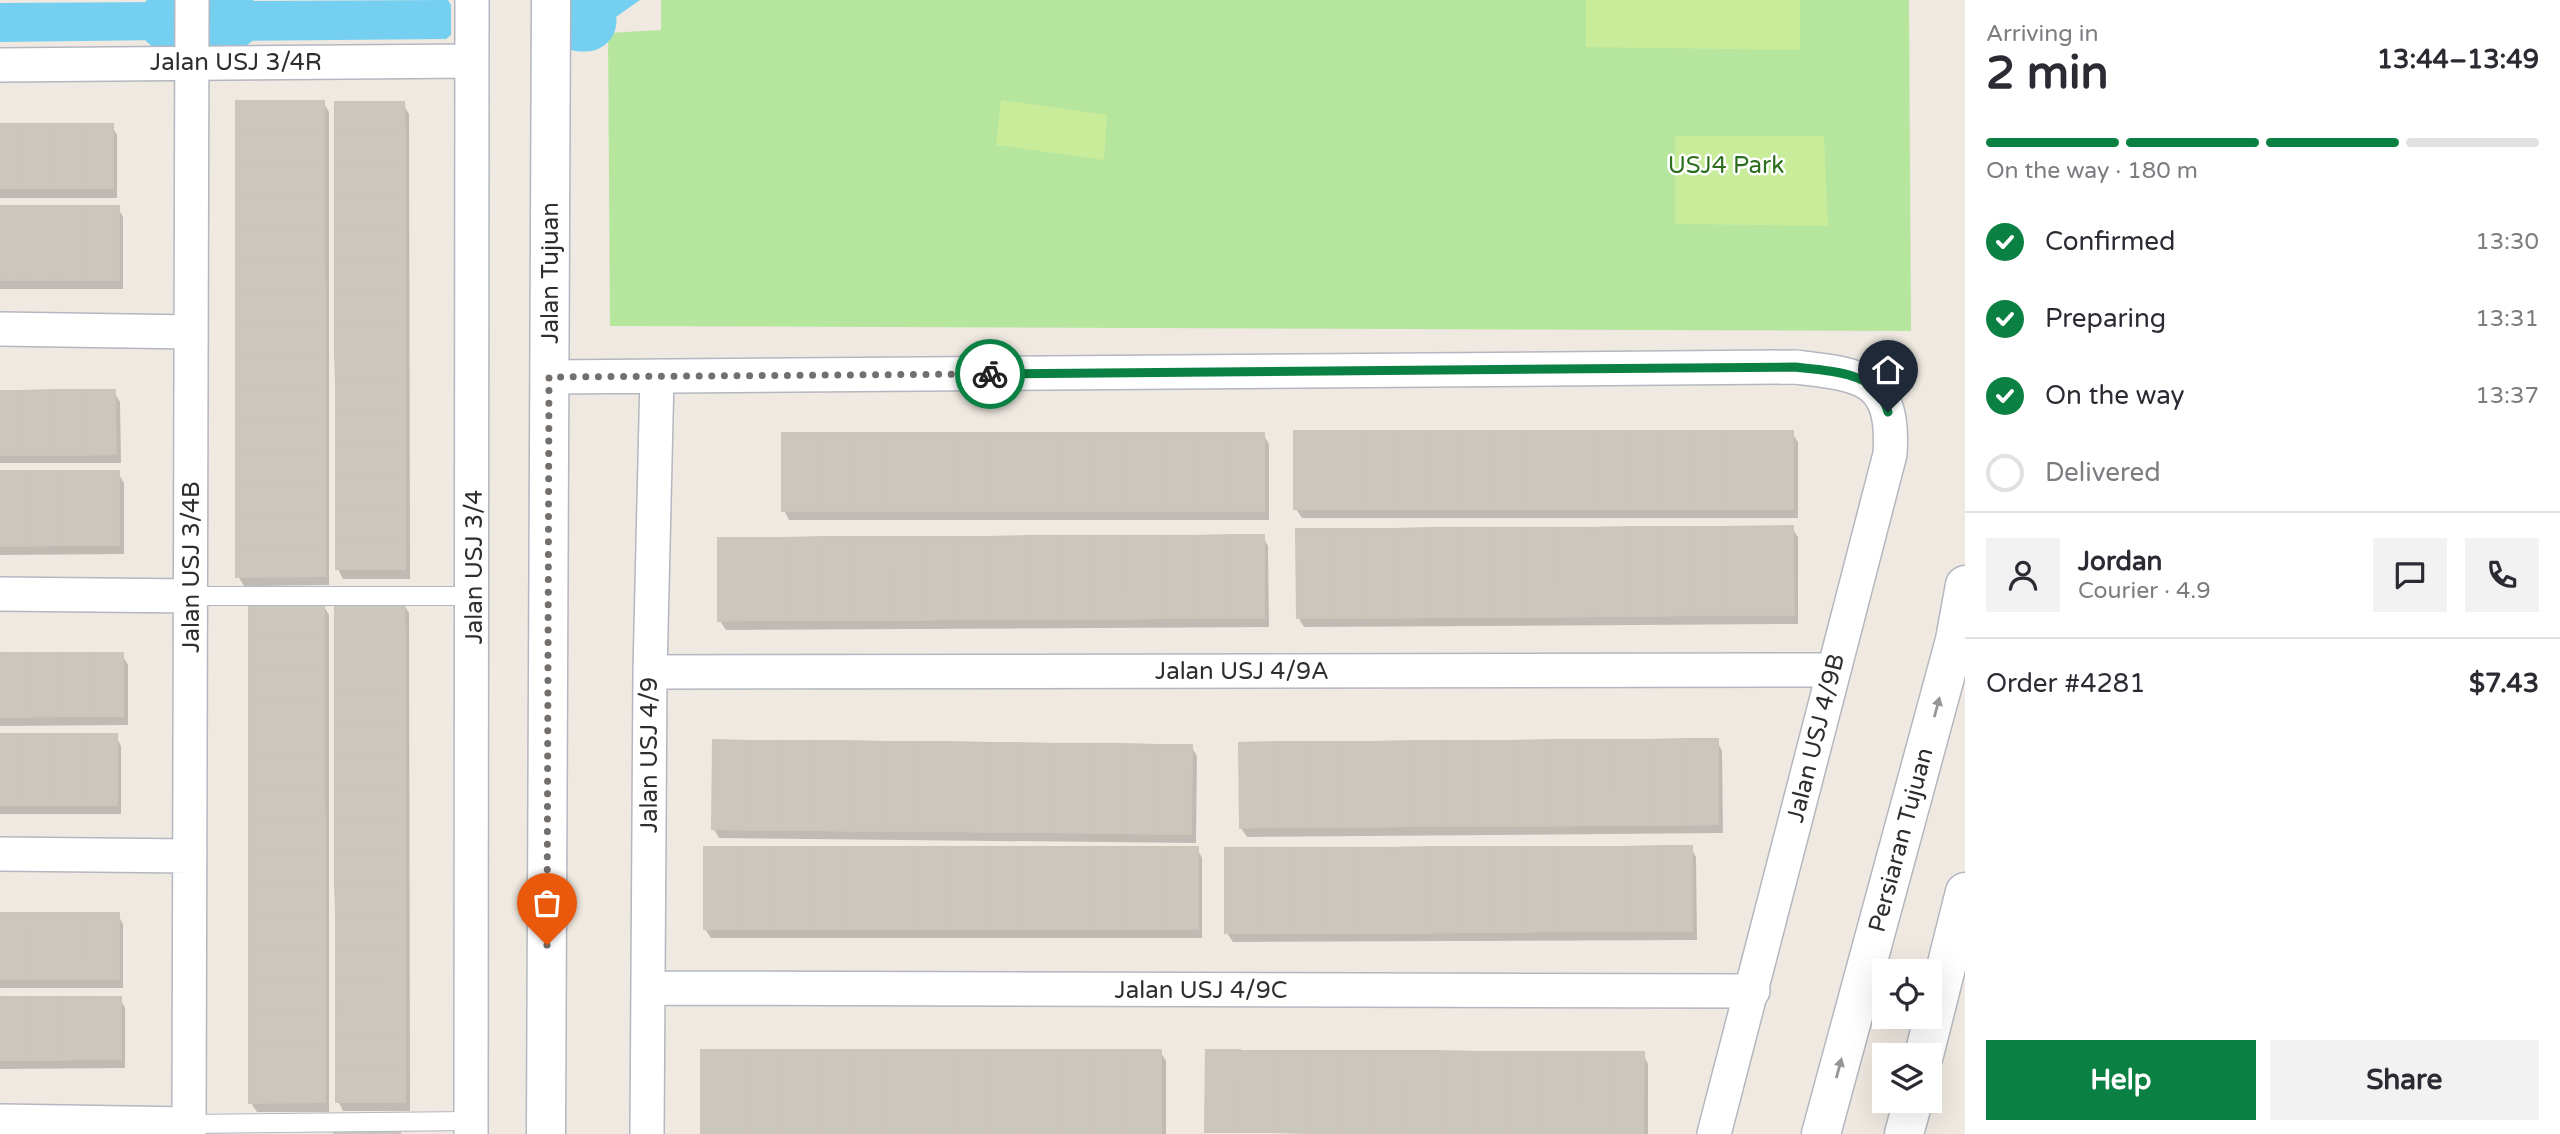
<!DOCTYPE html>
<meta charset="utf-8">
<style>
:root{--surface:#fff;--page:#f2f2f3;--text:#2b2b33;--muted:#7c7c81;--line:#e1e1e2;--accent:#0b8043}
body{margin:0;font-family:"Varela Round",sans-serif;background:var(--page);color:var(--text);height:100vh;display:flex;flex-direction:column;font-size:26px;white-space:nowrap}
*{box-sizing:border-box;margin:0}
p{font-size:23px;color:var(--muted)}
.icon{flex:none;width:38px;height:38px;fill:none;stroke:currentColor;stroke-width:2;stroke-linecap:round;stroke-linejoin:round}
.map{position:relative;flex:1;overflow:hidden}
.sheet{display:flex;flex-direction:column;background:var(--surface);width:595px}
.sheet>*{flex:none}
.controls{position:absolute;left:1872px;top:959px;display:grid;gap:14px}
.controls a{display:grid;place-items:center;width:70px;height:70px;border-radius:0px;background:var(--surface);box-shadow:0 7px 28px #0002;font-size:35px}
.pin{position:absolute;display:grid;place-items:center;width:60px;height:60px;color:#fff;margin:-72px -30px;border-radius:50% 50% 50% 0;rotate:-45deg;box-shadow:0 0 7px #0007}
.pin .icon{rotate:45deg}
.courier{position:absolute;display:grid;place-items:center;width:70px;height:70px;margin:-35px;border:5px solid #0b8043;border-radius:50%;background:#fff;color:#222;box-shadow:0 2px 9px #0007}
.head em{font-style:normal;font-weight:800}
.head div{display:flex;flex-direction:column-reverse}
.head{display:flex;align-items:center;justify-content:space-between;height:119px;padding:0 21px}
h1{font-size:46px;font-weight:800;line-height:52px}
.bar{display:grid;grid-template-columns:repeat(4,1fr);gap:10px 7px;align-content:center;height:84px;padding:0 21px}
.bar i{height:9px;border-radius:5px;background:var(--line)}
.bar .selected{background:var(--accent)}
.bar p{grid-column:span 4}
.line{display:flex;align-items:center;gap:18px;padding:0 21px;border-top:2px solid var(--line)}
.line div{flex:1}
.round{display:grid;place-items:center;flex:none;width:74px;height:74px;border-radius:0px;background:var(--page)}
ol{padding:0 21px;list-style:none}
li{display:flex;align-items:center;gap:21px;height:77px}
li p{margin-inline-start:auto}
li .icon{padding:7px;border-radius:50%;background:var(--accent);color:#fff;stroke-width:4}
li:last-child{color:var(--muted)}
li i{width:38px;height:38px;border:4px solid var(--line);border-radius:50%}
.button{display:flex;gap:14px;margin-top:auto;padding:14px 21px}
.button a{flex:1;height:80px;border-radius:0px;background:var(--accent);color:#fff;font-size:28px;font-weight:800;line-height:80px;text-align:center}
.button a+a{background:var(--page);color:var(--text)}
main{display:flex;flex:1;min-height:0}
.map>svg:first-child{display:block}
</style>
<main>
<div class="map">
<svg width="1965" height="1134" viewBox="0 0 1965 1134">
<rect width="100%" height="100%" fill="#efe9e1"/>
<!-- green -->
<path fill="#b6e59e" d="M661 0H1909L1911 331 610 326 608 33 661 30Z"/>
<!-- pitch -->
<path fill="#c9ec9a" d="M1586 0H1800V50L1586 47Z
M1001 100 1107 115 1104 160 996 145Z
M1675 136H1824L1828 226 1675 224Z"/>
<!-- water -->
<path fill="#75cff0" d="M448 0 451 5V35L446 39 235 41 230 36 229 7 236 1Z
M590 0H640L586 38 585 3Z
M163 2 169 7V35L163 40 0 42V3Z"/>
<!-- shadow -->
<path fill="#0003" d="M323 102 329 112V585L244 586 238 576Z
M403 104 409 114 410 579H343L338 569Z
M0 126H112L117 135V198H0Z
M0 208H118L123 217V289H0Z
M0 392H114L120 402 121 463H0Z
M1792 433 1798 442V518H1302L1296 509Z
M1263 434 1269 444V520H789L784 510Z
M0 473H118L124 483V554L0 555Z
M1792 528 1798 537V624L1304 627 1298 617Z
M1263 537 1268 546 1269 627 726 630 720 621Z
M403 603 409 613 410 1111H343L338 1101Z
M323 605 329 615V1112H257L251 1103Z
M0 655H122L128 665V725L0 726Z
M0 736H116L121 746V814H0Z
M1717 741 1722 751 1723 833 1247 837 1241 828Z
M1191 746 1197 756 1196 843 719 838 714 829Z
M1197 848 1202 858V938H711L705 929Z
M1691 848 1696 857 1697 940 1233 942 1227 933Z
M0 915H118L123 924V988H0Z
M120 998 125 1008V1068L0 1069V999Z
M1160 1051 1166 1061V1134L703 1132Z
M1643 1054 1648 1064V1134L1207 1132Z"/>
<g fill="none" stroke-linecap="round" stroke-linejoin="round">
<!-- river -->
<path stroke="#75cff0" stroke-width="61" d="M221 20H230
M169 21H177
M581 21H586"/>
</g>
<!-- building -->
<path fill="#cbc7bf" stroke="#cbc5ba" stroke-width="2" d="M236 101H324V133H236Z
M335 102H404L405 133 335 134Z
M0 124H19V188H0Z
M19 124H50V188H19Z
M50 124H82V188H50Z
M82 124H113V188H82Z
M236 133H324V164H236Z
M405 133V165H335V134Z
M236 164H324V196H236Z
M335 165H405V196H335Z
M236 196H324V228H236Z
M335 196H405V227H335Z
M0 206H24V280H0Z
M24 206H56V280H24Z
M56 206H87V280H56Z
M87 206H119V280H87Z
M335 227H405V258H335Z
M236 228H324V259H236Z
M335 258H405V289H335Z
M236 259H324L325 291H236Z
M335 289H405V321H335Z
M236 291H325V323H236Z
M335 321H405V352H335Z
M236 323H325V354H236Z
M335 352H405V383H336Z
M236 354H325V386H236Z
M336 383H405V414H336Z
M236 386H325V418H236Z
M53 390V455H22V391Z
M53 390H84V455H53Z
M84 390H115L116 454 84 455Z
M0 391H22V455H0Z
M336 414H405V445H336Z
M236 418H325V449H236Z
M1294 431H1328V509H1294Z
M1328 431H1361V509H1328Z
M1361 431H1394V509H1361Z
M1394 431H1427V509H1394Z
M1427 431H1461V509H1427Z
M1461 431H1494V509H1461Z
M1494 431H1527V509H1494Z
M1527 431H1560V509H1527Z
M1560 431H1593V509H1560Z
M1593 431H1627V509H1593Z
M1627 431H1660V509H1627Z
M1660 431H1694V509H1660Z
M1694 431H1726V509H1694Z
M1726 431H1760V509H1726Z
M1760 431H1793V509H1760Z
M782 433H817V511H782Z
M817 433H851V511H817Z
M851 433H886V511H851Z
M886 433H920V511H886Z
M920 433H955V511H920Z
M955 433H989V511H955Z
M989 433H1024V511H989Z
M1024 433H1058V511H1024Z
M1058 433H1093V511H1058Z
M1093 433H1127V511H1093Z
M1127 433H1161V511H1127Z
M1161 433H1195V511H1161Z
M1195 433H1230V511H1195Z
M1230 433H1264V511H1230Z
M336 445H405V476H336Z
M236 449H325V481L236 482Z
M0 471H25V546H0Z
M25 471H57V545L25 546Z
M57 471H88V545H57Z
M88 471H119V545H88Z
M336 476H405V507H336Z
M325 481V513H236V482Z
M336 507H405V538H336Z
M236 513H325V545H236Z
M1793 526 1794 615H1724L1723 527Z
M1625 527H1657L1658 616H1625Z
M1625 527V616H1592V528Z
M1657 527H1690L1691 615 1658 616Z
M1690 527H1723L1724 615H1691Z
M1428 528H1461V617H1428Z
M1428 528V617L1395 618 1394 529Z
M1461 528H1493L1494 617H1461Z
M1493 528H1526L1527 617H1494Z
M1526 528H1559L1560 617H1527Z
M1559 528H1592V616L1560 617Z
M1296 529H1329V618H1297Z
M1329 529H1362V618H1329Z
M1362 529H1394L1395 618H1362Z
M1229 535H1264V618H1230Z
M1229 535 1230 618H1196L1195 536Z
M1025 536H1059L1060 619H1025Z
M1025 536V619H991V537Z
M1059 536H1093L1094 619H1060Z
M1093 536H1127L1128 619H1094Z
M1127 536H1161V618L1128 619Z
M1161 536H1195L1196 618H1161Z
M820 537H854V620H821Z
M820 537 821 620H787L786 538Z
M854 537H888L889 620H854Z
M888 537H922L923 620H889Z
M922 537H957V619L923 620Z
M957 537H991V619H957Z
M336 538H405V569H336Z
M718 538H752V620L718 621Z
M752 538H786L787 620H752Z
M236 545H325V576L236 577Z
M335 601H404L405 632H335Z
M249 604H324V635H249Z
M335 632H405V664H335Z
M249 635H324V666H249Z
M0 653H27V717H0Z
M27 653H59V716L27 717Z
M59 653H91V716H59Z
M91 653H123V716H91Z
M335 664H405V695H335Z
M249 666H324V697H249Z
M335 695H405V726H335Z
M249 697H324V728H249Z
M335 726H405V758H335Z
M249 728H324V759H249Z
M0 734H22V805H0Z
M22 734H53L54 805H22Z
M53 734H85V805H54Z
M85 734H117V805H85Z
M1683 739H1718V824L1684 825Z
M1683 739 1684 825H1650L1649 740Z
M713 740 747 741 746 830 712 829Z
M1547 740V826H1513V741Z
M1547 740H1581L1582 825 1547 826Z
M1581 740H1615L1616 825H1582Z
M1615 740H1649L1650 825H1616Z
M747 741H782L780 830H746Z
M782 741H815V830H780Z
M815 741H850L849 831 815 830Z
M850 741 884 742 883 831H849Z
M1410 741V826L1376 827V742Z
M1410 741H1444L1445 826H1410Z
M1444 741H1478L1479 826H1445Z
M1478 741H1513V826H1479Z
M884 742H918L917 831H883Z
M918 742H952V831H917Z
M952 742 987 743 986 832 952 831Z
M1273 742 1274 827 1240 828 1239 743Z
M1273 742H1307L1308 827H1274Z
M1307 742H1341L1342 827H1308Z
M1341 742H1376V827H1342Z
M987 743H1021L1020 832H986Z
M1021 743 1055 744V832H1020Z
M1055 744H1090L1089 833 1055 832Z
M1090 744H1124L1123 833H1089Z
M1124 744 1158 745 1157 834 1123 833Z
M1158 745H1192L1191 834H1157Z
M335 758H405V789H335Z
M249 759H324V791H249Z
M335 789H405V820H335Z
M249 791H324L325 822H249Z
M335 820H405V852H335Z
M249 822H325V853H249Z
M1659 846H1692V931H1659Z
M1659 846V931H1626L1625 847Z
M704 847H739V929H704Z
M739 847H774V929H739Z
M774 847H809V929H774Z
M809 847H845V929H809Z
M845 847H880V929H845Z
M880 847H916V929H880Z
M916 847H951V929H916Z
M951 847H986V929H951Z
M986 847H1021V929H986Z
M1021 847H1056V929H1021Z
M1056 847H1092V929H1056Z
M1092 847H1127V929H1092Z
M1127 847H1163V929H1127Z
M1163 847H1198V929H1163Z
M1425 847H1458L1459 932 1426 933Z
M1425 847 1426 933H1392V848Z
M1458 847H1492V932H1459Z
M1492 847H1525L1526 932H1492Z
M1525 847H1558L1559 931 1526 932Z
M1558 847H1592V931H1559Z
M1592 847H1625L1626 931H1592Z
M1225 848H1258L1259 933H1225Z
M1258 848H1292V933H1259Z
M1292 848H1325V933H1292Z
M1325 848H1358L1359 933H1325Z
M1358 848H1392V933H1359Z
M335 852H405V883H335Z
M249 853H325V884H249Z
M335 883H405V914H336Z
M249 884H325V916H249Z
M0 913H24L25 979H0Z
M24 913H56V979H25Z
M56 913H87L88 979H56Z
M87 913H119V979H88Z
M336 914H405V946H336Z
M249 916H325V947H249Z
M336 946H405V976L336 977Z
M249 947H325V978H249Z
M405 976V1008H336V977Z
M249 978H325V1009H249Z
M0 997H25V1060H0Z
M25 997H57V1060H25Z
M57 997H88V1059L57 1060Z
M88 997H121V1059H88Z
M336 1008H405V1039H336Z
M249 1009H325V1041H249Z
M336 1039H405V1071H336Z
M249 1041H325V1072H249Z
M701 1050H748V1133H701Z
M748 1050H782V1133H748Z
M782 1050H817V1133H782Z
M817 1050H851V1133H817Z
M851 1050H886V1133H851Z
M886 1050H920V1133H886Z
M920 1050H955V1133H920Z
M955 1050H989V1133H955Z
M989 1050H1024V1133H989Z
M1024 1050H1058V1133H1024Z
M1058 1050H1093V1133H1058Z
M1093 1050H1127V1133H1093Z
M1127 1050H1161V1133H1127Z
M1206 1050H1240L1239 1132H1205Z
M1240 1050 1273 1051V1132H1239Z
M1273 1051H1307L1306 1133 1273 1132Z
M1307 1051H1340V1133H1306Z
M1340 1051H1374V1133H1340Z
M1374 1051H1408L1407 1133H1374Z
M1408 1051H1441V1133H1407Z
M1441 1051 1475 1052V1133H1441Z
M1475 1052H1509V1133H1475Z
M1509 1052H1543V1134L1509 1133Z
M1543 1052H1577L1576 1134H1543Z
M1577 1052H1610V1134H1576Z
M1610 1052H1644L1643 1134H1610Z
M336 1071H405V1102H336Z
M249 1072H325V1102L249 1103Z
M400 1131V1134H334V1132Z"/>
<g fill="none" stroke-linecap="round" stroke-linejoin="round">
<defs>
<path id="service" d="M191 596H474
M189 1124 471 1121"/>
<path id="minor" d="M0 65 472 61
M0 329 191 332
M549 377 1795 367C1861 375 1895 376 1890 454L1714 1134
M0 594 191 596
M650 672 1833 670
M0 854 190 856
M648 988 1753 991
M0 1121 189 1124
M189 1134 192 0
M471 1134 472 0
M647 1134 650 672 657 376"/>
<path id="tertiary" d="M546 1134 551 0"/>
<path id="secondary" d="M1924 1055 1965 892
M1821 1134 1955 640 1965 585
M1904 1134 1913 1101"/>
</defs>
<!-- service casing -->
<use href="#service" stroke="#b4b7c1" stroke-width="20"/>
<!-- minor casing -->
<use href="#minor" stroke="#b4b7c1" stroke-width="36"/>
<!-- tertiary casing -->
<use href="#tertiary" stroke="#b4b7c1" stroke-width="41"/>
<!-- secondary casing -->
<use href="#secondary" stroke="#b4b7c1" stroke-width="41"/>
<!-- service -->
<use href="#service" stroke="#fff" stroke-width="18"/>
<!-- minor -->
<use href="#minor" stroke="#fff" stroke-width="33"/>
<!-- tertiary -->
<use href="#tertiary" stroke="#fff" stroke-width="38"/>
<!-- secondary -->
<use href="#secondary" stroke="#fff" stroke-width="38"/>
</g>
<!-- one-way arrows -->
<defs><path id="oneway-solid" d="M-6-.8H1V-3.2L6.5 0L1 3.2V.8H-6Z" transform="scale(1.75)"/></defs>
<g fill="#969696">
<use href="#oneway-solid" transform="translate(1937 707) rotate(-75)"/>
<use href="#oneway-solid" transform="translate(1839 1068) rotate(-75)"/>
</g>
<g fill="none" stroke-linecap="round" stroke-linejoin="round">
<!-- done -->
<path stroke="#726f6d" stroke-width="7" stroke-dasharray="0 12.6" d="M547 945 549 377 990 374"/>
<!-- route -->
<path stroke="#0b8043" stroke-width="9" d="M990 374 1795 367C1832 372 1876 370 1888 412"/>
</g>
<g text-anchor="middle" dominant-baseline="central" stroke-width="5" stroke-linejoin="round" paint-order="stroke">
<!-- street labels -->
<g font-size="24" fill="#2e2e2e" stroke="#fff">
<text x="236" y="62">Jalan USJ 3/4R</text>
<text transform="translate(550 273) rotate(-90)">Jalan Tujuan</text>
<text transform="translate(191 567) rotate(-90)">Jalan USJ 3/4B</text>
<text transform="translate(474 567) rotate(-90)">Jalan USJ 3/4</text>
<text x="1242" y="671">Jalan USJ 4/9A</text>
<text transform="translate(1816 738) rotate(-76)">Jalan USJ 4/9B</text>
<text transform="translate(649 755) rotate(-90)">Jalan USJ 4/9</text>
<text transform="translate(1901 840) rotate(-75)">Persiaran Tujuan</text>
<text x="1201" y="990">Jalan USJ 4/9C</text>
</g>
<!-- park labels -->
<g font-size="24" fill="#2c6e1b" stroke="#fff">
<text x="1726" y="165">USJ4 Park</text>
</g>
</g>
</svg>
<div class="controls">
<a><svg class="icon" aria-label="locate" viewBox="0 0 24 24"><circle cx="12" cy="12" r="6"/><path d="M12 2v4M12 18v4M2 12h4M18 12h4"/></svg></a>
<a><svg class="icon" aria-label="layers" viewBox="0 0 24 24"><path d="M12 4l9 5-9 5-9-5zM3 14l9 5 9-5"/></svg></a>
</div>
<div class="pin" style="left:547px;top:945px;background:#ea580c"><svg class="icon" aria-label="bag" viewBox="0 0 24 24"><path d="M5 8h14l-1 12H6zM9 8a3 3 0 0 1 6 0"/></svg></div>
<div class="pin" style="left:1888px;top:412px;background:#1f2937"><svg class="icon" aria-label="home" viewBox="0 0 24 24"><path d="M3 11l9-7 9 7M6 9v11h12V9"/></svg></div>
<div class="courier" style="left:990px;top:374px"><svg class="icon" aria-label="bike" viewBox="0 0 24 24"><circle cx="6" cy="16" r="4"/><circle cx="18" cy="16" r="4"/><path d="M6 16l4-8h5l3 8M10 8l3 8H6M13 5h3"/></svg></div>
</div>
<section class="sheet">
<div class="head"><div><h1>2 min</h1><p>Arriving in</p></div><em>13:44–13:49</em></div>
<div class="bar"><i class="selected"></i><i class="selected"></i><i class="selected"></i><i></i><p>On the way · 180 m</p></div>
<ol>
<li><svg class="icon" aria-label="check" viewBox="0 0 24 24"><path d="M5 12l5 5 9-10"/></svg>Confirmed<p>13:30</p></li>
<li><svg class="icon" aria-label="check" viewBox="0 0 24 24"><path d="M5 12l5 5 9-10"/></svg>Preparing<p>13:31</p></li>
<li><svg class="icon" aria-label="check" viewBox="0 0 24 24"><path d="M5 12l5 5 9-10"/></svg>On the way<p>13:37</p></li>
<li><i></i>Delivered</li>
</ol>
<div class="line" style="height:126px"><a class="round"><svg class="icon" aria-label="person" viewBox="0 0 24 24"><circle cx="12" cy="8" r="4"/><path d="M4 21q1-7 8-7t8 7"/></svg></a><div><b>Jordan</b><p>Courier · 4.9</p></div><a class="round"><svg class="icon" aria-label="chat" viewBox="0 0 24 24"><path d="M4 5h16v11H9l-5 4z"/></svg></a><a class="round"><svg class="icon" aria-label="phone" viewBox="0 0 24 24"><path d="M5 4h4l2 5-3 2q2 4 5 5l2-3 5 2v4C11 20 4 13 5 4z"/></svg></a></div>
<div class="line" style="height:91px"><div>Order #4281</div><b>$7.43</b></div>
<div class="button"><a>Help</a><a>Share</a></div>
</section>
</main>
